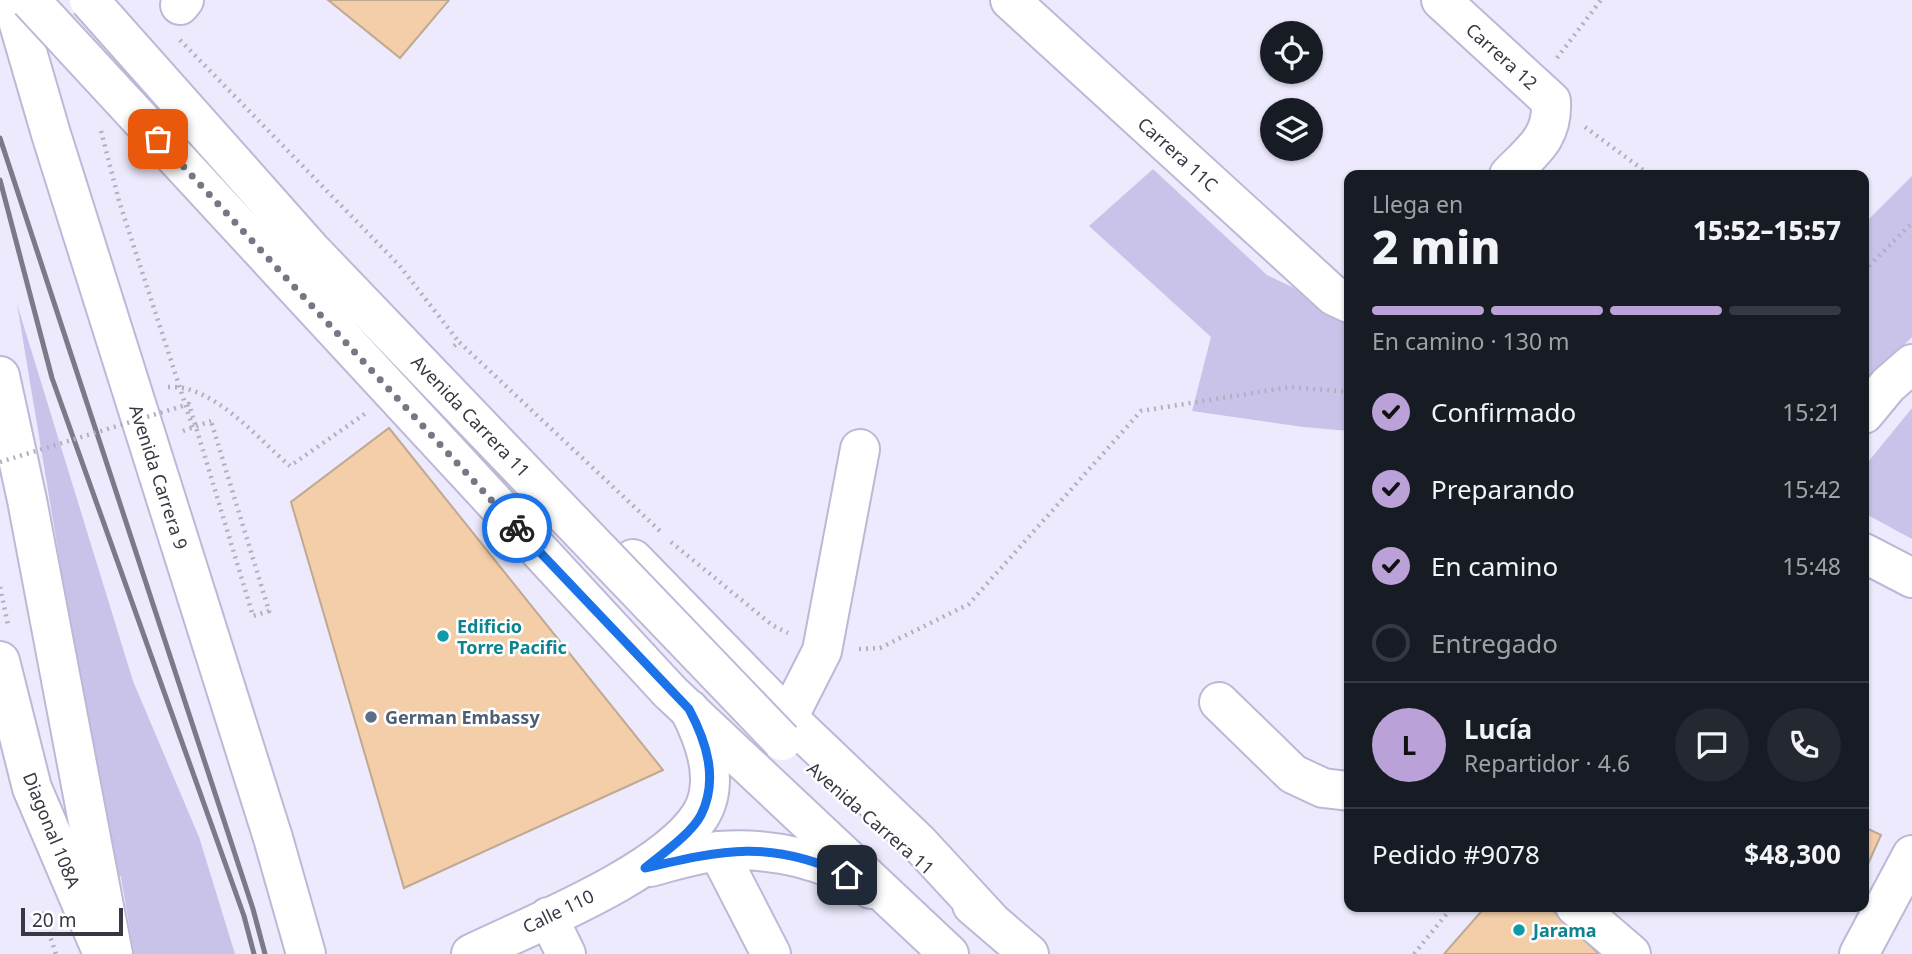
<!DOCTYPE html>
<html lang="es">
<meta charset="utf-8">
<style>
:root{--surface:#171b24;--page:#242831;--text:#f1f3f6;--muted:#9ea1a6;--line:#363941;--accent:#baa1d7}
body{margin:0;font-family:"Noto Sans",sans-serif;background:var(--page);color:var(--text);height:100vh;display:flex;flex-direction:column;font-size:26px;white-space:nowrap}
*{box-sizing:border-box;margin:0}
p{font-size:23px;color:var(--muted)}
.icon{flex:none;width:38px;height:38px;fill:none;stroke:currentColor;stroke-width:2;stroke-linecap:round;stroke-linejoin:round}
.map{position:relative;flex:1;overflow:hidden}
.side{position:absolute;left:1344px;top:170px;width:525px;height:742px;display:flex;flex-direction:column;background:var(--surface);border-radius:14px;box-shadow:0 2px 5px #0004}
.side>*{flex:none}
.tools{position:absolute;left:1260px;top:21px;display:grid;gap:14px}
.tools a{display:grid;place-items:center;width:63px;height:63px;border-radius:50%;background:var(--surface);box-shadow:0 2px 5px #0004;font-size:35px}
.scale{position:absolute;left:21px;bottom:18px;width:102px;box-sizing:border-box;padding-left:7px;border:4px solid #393743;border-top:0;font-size:19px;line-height:24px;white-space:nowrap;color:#393743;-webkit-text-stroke:5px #fff;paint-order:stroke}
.pin{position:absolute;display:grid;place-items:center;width:60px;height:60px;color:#fff;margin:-30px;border-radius:14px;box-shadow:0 4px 10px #0006}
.courier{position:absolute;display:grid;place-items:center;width:70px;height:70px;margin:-35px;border:5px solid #1a73e8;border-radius:50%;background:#fff;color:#222;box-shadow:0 2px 9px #0007}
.head em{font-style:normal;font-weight:800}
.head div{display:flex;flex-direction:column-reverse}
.head{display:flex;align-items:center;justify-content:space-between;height:119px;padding:0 28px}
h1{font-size:46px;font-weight:800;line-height:52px}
.bar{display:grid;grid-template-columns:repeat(4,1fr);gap:10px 7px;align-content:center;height:84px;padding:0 28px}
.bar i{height:9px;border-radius:5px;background:var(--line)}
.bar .selected{background:var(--accent)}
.bar p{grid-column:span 4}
.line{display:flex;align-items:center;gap:18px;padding:0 28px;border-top:2px solid var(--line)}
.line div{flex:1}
.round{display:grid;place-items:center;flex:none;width:74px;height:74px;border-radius:37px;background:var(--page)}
ol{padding:0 28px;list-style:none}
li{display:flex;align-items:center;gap:21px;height:77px}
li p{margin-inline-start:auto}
li .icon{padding:7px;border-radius:50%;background:var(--accent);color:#111;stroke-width:4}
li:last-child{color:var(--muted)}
li i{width:38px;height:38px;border:4px solid var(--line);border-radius:50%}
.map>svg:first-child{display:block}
</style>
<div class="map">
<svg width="1912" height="954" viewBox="0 0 1912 954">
<rect width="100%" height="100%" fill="#edeafd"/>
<!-- green -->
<path fill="#c9c3e9" d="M1153 169 1267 275 1349 314V431L1303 427 1192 411 1211 337 1089 226Z
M1912 176V337L1864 384V224Z
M17 304 133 681 199 837 235 954H134L121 877 110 863Z
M1912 408V539L1864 513V467Z"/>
<!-- building -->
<path fill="#f3cea9" stroke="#c0a992" stroke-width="2" d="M328 0H449L400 58Z
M389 428 663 770 404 888 291 502Z
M1864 827 1881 835 1864 873Z
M1486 906H1548L1599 954H1444Z"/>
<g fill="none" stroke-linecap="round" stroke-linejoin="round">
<defs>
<path id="minor" d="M1010 0 1334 296 1349 303
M1441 0 1551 101C1553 138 1533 150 1509 175
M180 5 184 0
M1864 414 1888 385 1912 364
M1864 553 1912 578
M0 661 32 788 103 954
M1219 702 1293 774 1323 788 1349 791
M788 718 822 651 860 449
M718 851 771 954
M650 867C673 861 697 853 720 851 772 847 828 860 871 889
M1575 906 1631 954
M548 917 566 954
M471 954C533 924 663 873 700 816 721 783 705 740 689 709
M1859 954 1912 855"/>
<path id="major" d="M12 0 51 134 273 838 306 954
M0 376 27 500 113 954
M633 559 788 718 918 842 991 921
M670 692 949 954
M972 905 1029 954"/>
</defs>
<!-- minor casing -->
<use href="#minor" stroke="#bdb8d6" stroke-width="42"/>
<!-- major casing -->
<use href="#major" stroke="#bdb8d6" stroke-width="42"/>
<!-- path -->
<path stroke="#b2afc0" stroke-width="4.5" stroke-dasharray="2 5" stroke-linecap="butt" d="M180 40 399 265 459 342
M1557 58 1601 0
M1585 127 1650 175
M101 131 119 201 193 428
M1864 271 1912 223
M454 346 459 342 660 531
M168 387C213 384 257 438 290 466L366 413
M183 431 211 421
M671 542 772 625 788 633
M0 587 8 625
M859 649 880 648 969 604 1141 411 1290 387 1349 392
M42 912 56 954
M1414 954 1453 906"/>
<!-- minor -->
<use href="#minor" stroke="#fff" stroke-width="38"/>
<!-- major -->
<use href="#major" stroke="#fff" stroke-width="38"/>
<!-- rail -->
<path stroke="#7c7988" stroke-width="5" d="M0 138 253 909 265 954
M0 180 52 378 244 916 254 954"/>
<defs>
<path id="major-bridge" d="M30 0 670 692
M89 0 312 251 782 741"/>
</defs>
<!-- major-bridge casing -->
<use href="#major-bridge" stroke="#bdb8d6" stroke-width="42" stroke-linecap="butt"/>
<!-- path-bridge -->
<path stroke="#b2afc0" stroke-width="4.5" stroke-dasharray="2 5" stroke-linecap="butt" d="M0 462 189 404 253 616 269 611 211 421"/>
<!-- major-bridge -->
<use href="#major-bridge" stroke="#fff" stroke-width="38"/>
</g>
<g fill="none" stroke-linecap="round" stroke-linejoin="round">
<!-- done -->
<path stroke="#787684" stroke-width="7" stroke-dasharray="0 12.6" d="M158 139 517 528"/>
<!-- route -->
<path stroke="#1a73e8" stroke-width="9" d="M517 528 689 709C706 741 719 779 701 815 691 834 662 854 645 868 723 850 770 839 847 875"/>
</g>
<!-- markers -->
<g fill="#0f9aa8" stroke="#fff" stroke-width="2.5">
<circle cx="443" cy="636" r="7"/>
<circle cx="1519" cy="930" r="7"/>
</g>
<circle fill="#5c6f8a" stroke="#fff" stroke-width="2.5" cx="371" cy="717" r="7"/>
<g text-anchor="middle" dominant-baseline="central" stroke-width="5" stroke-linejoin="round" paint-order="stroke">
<!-- street labels -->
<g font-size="18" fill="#393743" stroke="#fff">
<text transform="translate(1502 56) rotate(42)">Carrera 12</text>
<text transform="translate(1178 154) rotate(42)">Carrera 11C</text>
<text transform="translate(471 416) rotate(46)">Avenida Carrera 11</text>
<text transform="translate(159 477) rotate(72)">Avenida Carrera 9</text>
<text transform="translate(871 818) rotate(41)">Avenida Carrera 11</text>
<text transform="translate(52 830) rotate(68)">Diagonal 108A</text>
<text transform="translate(558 911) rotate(-26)">Calle 110</text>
</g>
<!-- culture labels -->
<g font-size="18" font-weight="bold" fill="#0d838f" stroke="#fff" text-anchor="start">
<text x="457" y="626">Edificio<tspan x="457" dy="21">Torre Pacific</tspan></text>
<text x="1533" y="930">Jarama</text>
</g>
<!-- service labels -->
<g font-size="18" font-weight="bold" fill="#4e5e75" stroke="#fff" text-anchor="start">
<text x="385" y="717">German Embassy</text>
</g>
</g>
</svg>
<div class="tools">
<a><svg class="icon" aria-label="locate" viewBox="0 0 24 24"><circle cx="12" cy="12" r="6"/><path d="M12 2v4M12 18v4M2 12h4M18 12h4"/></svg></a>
<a><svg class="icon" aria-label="layers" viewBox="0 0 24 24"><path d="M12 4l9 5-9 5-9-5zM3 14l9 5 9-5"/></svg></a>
</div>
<div class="scale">20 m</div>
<div class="pin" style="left:158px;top:139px;background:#ea580c"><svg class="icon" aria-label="bag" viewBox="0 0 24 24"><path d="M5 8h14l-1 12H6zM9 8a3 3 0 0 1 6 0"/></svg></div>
<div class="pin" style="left:847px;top:875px;background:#1f2937"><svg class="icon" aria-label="home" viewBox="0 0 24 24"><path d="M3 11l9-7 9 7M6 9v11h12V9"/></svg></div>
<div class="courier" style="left:517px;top:528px"><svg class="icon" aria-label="bike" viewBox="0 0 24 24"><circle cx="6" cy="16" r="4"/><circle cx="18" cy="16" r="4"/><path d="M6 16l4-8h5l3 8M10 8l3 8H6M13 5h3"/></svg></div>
<section class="side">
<div class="head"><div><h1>2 min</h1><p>Llega en</p></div><em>15:52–15:57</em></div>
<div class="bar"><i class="selected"></i><i class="selected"></i><i class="selected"></i><i></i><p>En camino · 130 m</p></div>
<ol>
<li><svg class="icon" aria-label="check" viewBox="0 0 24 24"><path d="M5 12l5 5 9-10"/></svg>Confirmado<p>15:21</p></li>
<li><svg class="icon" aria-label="check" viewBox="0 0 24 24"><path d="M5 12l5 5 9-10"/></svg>Preparando<p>15:42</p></li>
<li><svg class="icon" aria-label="check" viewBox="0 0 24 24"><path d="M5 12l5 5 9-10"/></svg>En camino<p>15:48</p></li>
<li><i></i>Entregado</li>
</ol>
<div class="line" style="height:126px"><b class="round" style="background:var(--accent);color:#111">L</b><div><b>Lucía</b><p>Repartidor · 4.6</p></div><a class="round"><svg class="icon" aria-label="chat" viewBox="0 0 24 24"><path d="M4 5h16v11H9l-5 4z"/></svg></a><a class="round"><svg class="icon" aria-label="phone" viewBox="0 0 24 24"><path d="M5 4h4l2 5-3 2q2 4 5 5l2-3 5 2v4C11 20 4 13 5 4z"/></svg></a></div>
<div class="line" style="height:91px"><div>Pedido #9078</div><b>$48,300</b></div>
</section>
</div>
